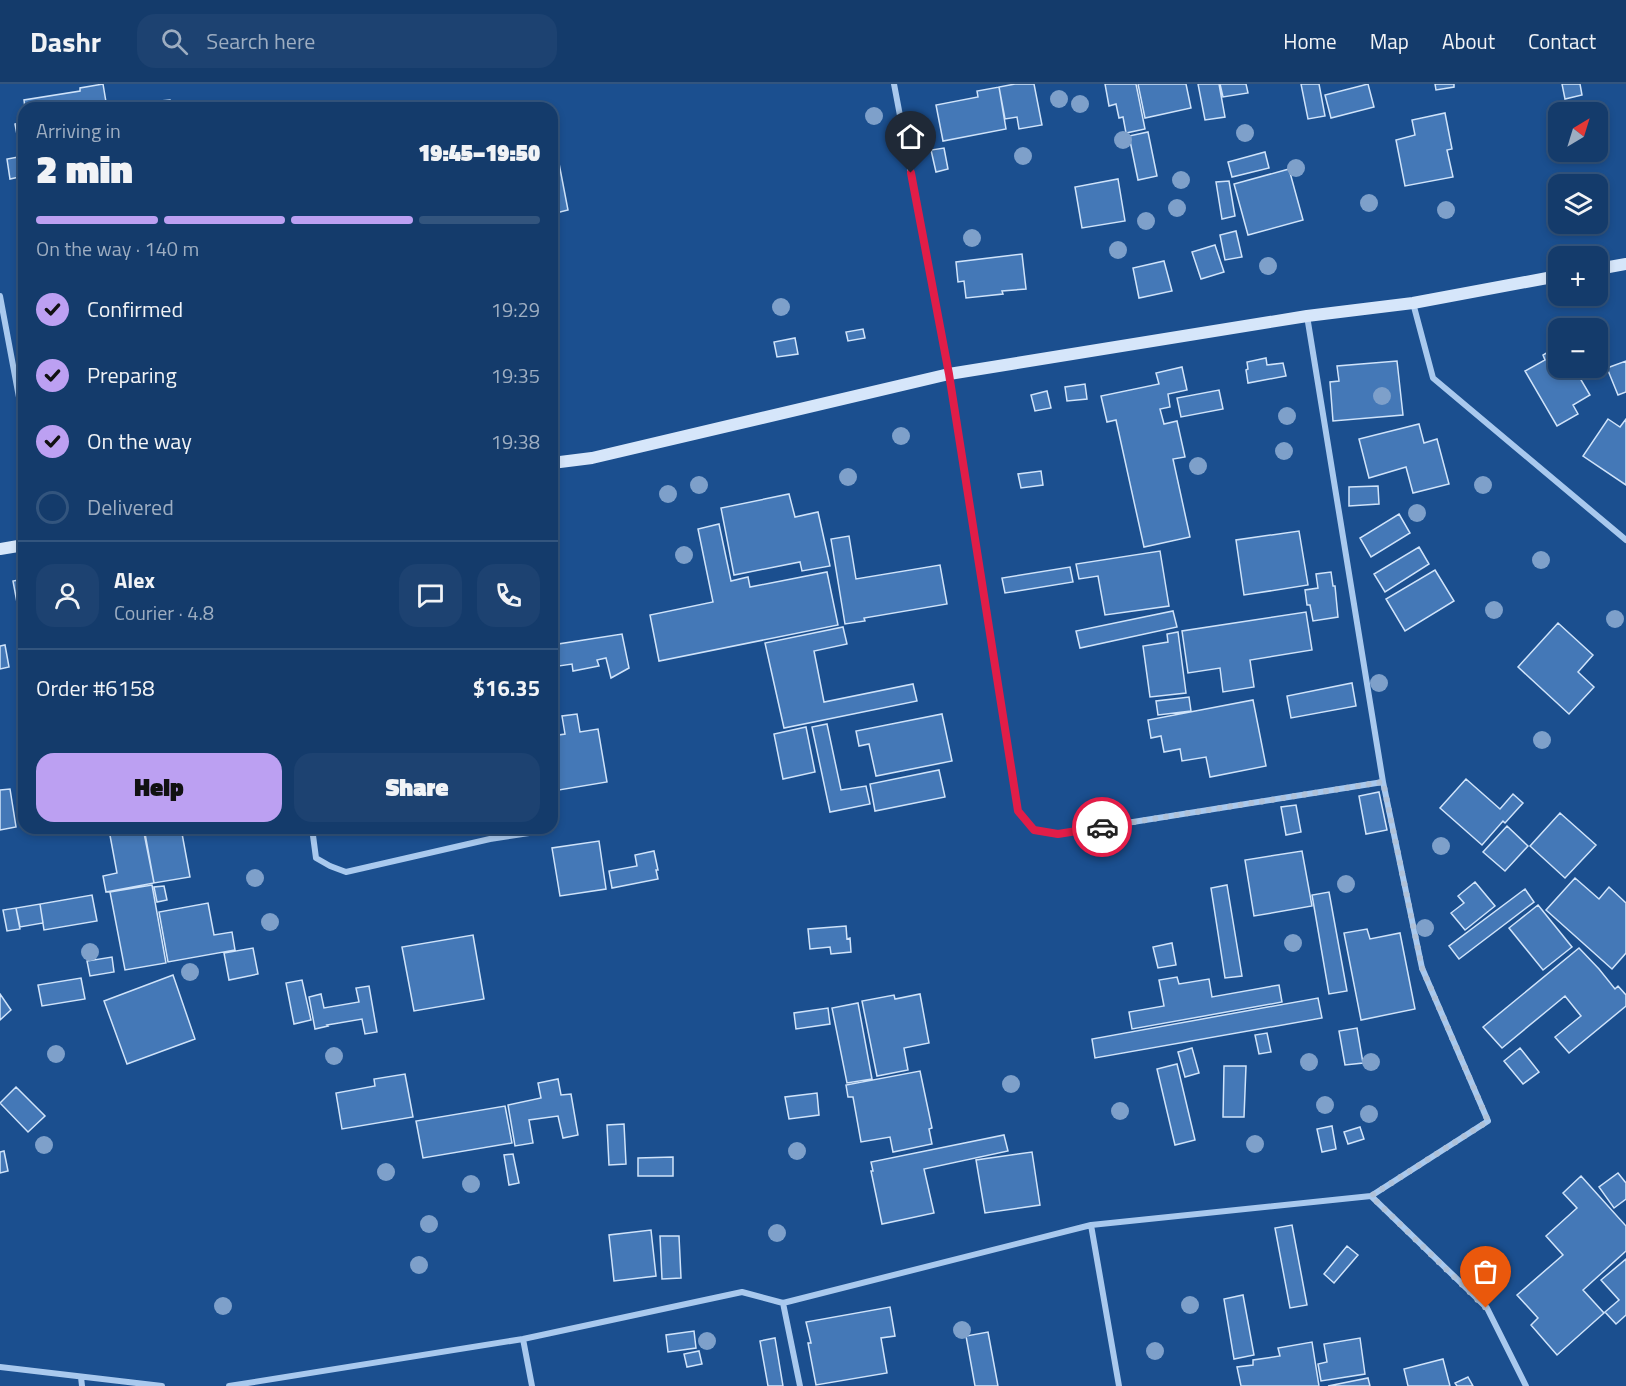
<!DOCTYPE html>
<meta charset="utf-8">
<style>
:root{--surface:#143b6b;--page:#1d4271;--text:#f1f3f6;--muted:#9dadc1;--line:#33557e;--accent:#bca0f2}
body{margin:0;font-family:"Titillium Web",sans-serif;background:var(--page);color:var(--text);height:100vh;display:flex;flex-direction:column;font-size:22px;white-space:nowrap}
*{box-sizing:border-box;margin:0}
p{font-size:20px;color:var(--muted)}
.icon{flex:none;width:33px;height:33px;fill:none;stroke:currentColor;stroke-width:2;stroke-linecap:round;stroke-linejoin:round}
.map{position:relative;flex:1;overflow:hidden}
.details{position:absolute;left:18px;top:18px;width:540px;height:732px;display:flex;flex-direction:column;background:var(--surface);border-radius:18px;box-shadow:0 3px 9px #0003,0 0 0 2px var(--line)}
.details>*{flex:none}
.needle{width:39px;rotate:38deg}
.buttons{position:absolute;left:1548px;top:18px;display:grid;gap:12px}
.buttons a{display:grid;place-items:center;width:60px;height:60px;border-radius:12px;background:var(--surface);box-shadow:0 3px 9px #0003,0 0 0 2px var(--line);font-size:30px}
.pin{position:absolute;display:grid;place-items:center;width:51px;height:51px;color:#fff;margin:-62px -26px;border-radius:50% 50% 50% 0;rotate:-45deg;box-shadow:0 0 6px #0007}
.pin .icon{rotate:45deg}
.courier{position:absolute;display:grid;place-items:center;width:60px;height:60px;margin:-30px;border:4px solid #e11d48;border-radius:50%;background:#fff;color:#222;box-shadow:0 2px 8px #0007}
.head em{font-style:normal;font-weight:800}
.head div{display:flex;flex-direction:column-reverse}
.head{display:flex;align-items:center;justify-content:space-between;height:102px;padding:0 18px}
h1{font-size:39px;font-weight:800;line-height:45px}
.bar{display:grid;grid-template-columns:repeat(4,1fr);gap:9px 6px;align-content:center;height:72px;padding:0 18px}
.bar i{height:8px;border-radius:4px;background:var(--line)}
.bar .active{background:var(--accent)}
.bar p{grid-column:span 4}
.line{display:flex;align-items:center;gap:15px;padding:0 18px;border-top:2px solid var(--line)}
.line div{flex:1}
.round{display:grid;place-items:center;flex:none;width:63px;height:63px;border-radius:18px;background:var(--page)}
ol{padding:0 18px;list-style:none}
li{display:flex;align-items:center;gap:18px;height:66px}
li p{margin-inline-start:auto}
li .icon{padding:6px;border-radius:50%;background:var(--accent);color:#111;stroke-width:4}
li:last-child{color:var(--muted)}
li i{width:33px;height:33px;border:3px solid var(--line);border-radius:50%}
.cta{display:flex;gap:12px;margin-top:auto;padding:12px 18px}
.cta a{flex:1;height:69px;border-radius:18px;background:var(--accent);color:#111;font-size:24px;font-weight:800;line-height:69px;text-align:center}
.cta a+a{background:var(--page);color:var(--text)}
header{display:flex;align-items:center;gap:36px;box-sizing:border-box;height:84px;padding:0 30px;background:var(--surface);border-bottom:2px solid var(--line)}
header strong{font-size:28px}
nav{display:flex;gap:33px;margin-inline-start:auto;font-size:21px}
.search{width:420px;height:54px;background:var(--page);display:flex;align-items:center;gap:15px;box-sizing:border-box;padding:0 21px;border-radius:18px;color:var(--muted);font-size:22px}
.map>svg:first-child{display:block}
</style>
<header>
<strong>Dashr</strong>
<div class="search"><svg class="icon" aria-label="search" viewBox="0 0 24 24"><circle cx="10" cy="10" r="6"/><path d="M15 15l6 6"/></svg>Search here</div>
<nav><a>Home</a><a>Map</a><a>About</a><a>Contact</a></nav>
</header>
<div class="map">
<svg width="1626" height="1302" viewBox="0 0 1626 1302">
<rect width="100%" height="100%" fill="#1b4f8f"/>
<!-- building -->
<path fill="#4478b7" stroke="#cfe3fa" stroke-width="1.5" d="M103 0 107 24H25L24 16 80 7V4Z
M1015 0H1034L1042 41 1019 45 1017 33 1005 35 999 3Z
M1105 0H1136L1145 45 1126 49 1123 33 1119 34 1116 20 1109 22Z
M1138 0H1186L1191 24 1145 34Z
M1198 0H1219L1225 33 1205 36Z
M1220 0H1246L1248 9 1223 13Z
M1301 0H1319L1325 32 1308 35Z
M1368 0 1374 23 1331 34 1325 11Z
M1435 0H1454V3L1436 6Z
M1562 0H1580L1582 11 1565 15Z
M999 3 1006 45 943 57 936 21 978 13 977 7Z
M170 16 172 24H151L150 18Z
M1445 29 1452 65 1447 66 1453 93 1405 102 1396 56 1415 51 1412 36Z
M24 38V55L18 56 15 40Z
M1148 48 1157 92 1138 96 1129 52Z
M944 64 948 85 936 88 931 66Z
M1265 68 1269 84 1232 93 1228 78Z
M557 69 568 126 552 130V70Z
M24 72V92L10 95 7 75Z
M1289 85 1303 136 1248 151 1234 100Z
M1118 95 1125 137 1082 144 1075 103Z
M1229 97 1235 132 1222 135 1216 98Z
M1236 147 1242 173 1225 176 1220 151Z
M1215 161 1224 188 1201 195 1192 168Z
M1022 170 1026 205 1002 207 1003 210 966 214 964 197 958 198 956 178Z
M1164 177 1172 207 1139 214 1133 184Z
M863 245 865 254 848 257 846 248Z
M795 254 798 270 777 273 774 258Z
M1558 262V284H1574L1590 311 1573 321 1578 330 1557 342 1525 287 1545 276 1543 271Z
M1266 274 1267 281 1283 279 1286 292 1248 299 1246 286 1248 285 1247 278Z
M1397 277 1403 331 1333 337 1330 298 1339 297 1337 282Z
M1626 277V308L1618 311 1607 284Z
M1182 283 1187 306 1168 310 1170 323 1160 325 1164 340 1177 337 1185 373 1173 375 1190 453 1144 463 1116 336 1107 338 1101 312 1159 300 1156 289Z
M1085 300 1087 315 1067 317 1065 303Z
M1219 306 1223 325 1181 333 1177 314Z
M1047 307 1051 324 1035 327 1031 311Z
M1608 335 1620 343 1626 335V401L1583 372Z
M1419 340 1424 359 1437 355 1449 400 1413 409 1406 383 1369 394 1359 355Z
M1041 387 1043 401 1021 404 1018 390Z
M1378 402 1379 420 1349 422V403Z
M789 410 795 433 818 428 830 482 802 487 800 478 734 491 721 424Z
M1399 430 1410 449 1371 473 1360 454Z
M719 440 731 497 748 493 750 503 827 488 838 541 659 577 650 531 713 518 698 445Z
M1299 447 1308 501 1244 511 1236 456Z
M849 452 856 495 940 481 947 520 864 534 865 537 845 540 831 455Z
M1419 463 1429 480 1385 508 1374 490Z
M1160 467 1169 522 1105 531 1098 492 1079 495 1076 480Z
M1070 483 1073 498 1005 509 1002 494Z
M1435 486 1454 517 1405 547 1386 515Z
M1331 488 1333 502H1335L1338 533 1313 537 1310 521H1307L1305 506 1318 504 1316 490Z
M24 495V523L18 524 13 497Z
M1173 527 1177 543 1080 564 1076 547Z
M1306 528 1312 566 1250 576 1254 603 1223 608 1220 584 1188 589 1182 547Z
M24 531V566L18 532Z
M1558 539 1593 571 1578 588 1594 603 1569 630 1518 583Z
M843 543 847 560 814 567 824 618 913 600 917 617 784 644 765 559Z
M1178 548 1186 609 1150 613 1143 562 1168 558 1167 550Z
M622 550 629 584 611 594 606 574 597 576 599 582 573 587 572 580 552 583V561Z
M5 561 9 583 0 585V562Z
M1352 599 1356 622 1291 634 1287 612Z
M1189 613 1191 627 1158 631 1156 617Z
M1253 616 1266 682 1210 693 1206 673 1182 677 1180 665 1164 668 1161 652 1151 654 1148 636Z
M577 630 580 648 598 645 607 698 559 706 552 668V652L565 650 562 632Z
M942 630 952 677 876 692 869 660 859 662 856 647Z
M827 640 841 706 866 702 870 720 830 728 812 643Z
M806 643 815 688 783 695 774 650Z
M939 686 945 713 875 727 870 700Z
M1466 695 1500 725 1513 710 1523 719 1505 739 1503 737 1482 761 1440 724Z
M10 705 16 743 0 746V706Z
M1379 708 1387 746 1366 750 1359 712Z
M1296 721 1301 748 1286 751 1281 723Z
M1560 729 1596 761 1565 794 1530 762Z
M1507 742 1528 762 1505 787 1483 768Z
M112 744H143L154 799 106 808 103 792 117 789 109 746Z
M144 744H181L190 793 154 799Z
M599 757 606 805 560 812 552 764Z
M654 767 658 786H656L658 795 612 804 609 787 637 782 635 771Z
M1302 767 1312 822 1254 832 1245 776Z
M1575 794 1599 815 1609 803 1626 819V869L1612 885 1546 826Z
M1475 798 1495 822 1465 846 1451 829 1464 819 1458 812Z
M152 801 166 879 125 886 110 808Z
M1227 801 1242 892 1225 894 1211 804Z
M164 802 167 816 157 818 154 803Z
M1525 805 1534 818 1459 875 1449 862Z
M1329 808 1347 907 1329 910 1312 811Z
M92 811 97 837 44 846 40 820Z
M208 819 214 851 232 848 235 866 168 878 159 828Z
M40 820 43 839 20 843 16 824Z
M1538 821 1572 863 1543 886 1509 844Z
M16 824 20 845 7 847 3 826Z
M846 842 847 855 850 854 851 868 831 870 830 863 810 865 808 845Z
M1367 845 1370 855 1400 849 1415 925 1361 936 1344 849Z
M473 851 484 915 414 927 402 863Z
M1172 859 1176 881 1158 884 1153 863Z
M253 864 258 890 229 896 224 869Z
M1579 864 1599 885 1615 905 1618 902 1626 911V922L1569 969 1555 953 1581 932 1565 912 1502 964 1483 943Z
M112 873 114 888 90 892 87 877Z
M173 891 195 955 127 980 104 917Z
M1177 893 1179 900 1209 895 1212 913 1279 901 1282 918 1132 945 1129 928 1164 922 1159 896Z
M81 894 85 915 42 922 38 901Z
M302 896 311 936 294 940 286 899Z
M369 902 377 948 365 950 362 935 327 941 328 942 315 945 309 913 321 910 324 924 359 918 356 904Z
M0 910 11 926 0 936Z
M920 910 929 959 904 964 908 986 877 992 862 917 894 911 895 915Z
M1318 914 1322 934 1095 974 1092 955Z
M858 919 872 995 847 999 832 924Z
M828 924 830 940 796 945 794 929Z
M1357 944 1363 979 1345 981 1339 947Z
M1267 949 1271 968 1259 970 1255 951Z
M1192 964 1199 989 1185 993 1178 968Z
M1520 964 1539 988 1523 1000 1504 977Z
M1177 980 1195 1056 1175 1061 1157 985Z
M1224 982H1246L1244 1033H1223Z
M920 987 932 1044 929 1045 932 1060 893 1068 890 1053 861 1058 853 1013H848L846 1001Z
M405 990 413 1033 342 1045 336 1009 375 1002 374 995Z
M558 995 561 1011 571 1010 578 1051 563 1054 558 1032 529 1036 533 1059 515 1062 508 1021 541 1014 538 999Z
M16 1003 45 1032 28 1048 0 1019Z
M817 1009 819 1031 789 1035 785 1013Z
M505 1022 512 1059 423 1074 416 1037Z
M624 1040 626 1080 609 1081 607 1041Z
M1332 1042 1336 1065 1322 1068 1317 1045Z
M1360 1043 1364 1055 1348 1060 1344 1048Z
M1004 1051 1008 1067 924 1085 934 1129 882 1140 871 1087H873L871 1078Z
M4 1067 8 1087 0 1089V1068Z
M1032 1068 1040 1121 985 1129 976 1076Z
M513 1070 519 1099 509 1101 504 1071Z
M673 1073V1092H638V1074Z
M1618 1089 1626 1099V1115L1614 1124 1599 1103Z
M1581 1092 1626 1142V1167L1583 1206 1604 1229 1557 1271 1531 1241 1538 1234 1517 1211 1563 1171 1546 1152 1577 1124 1563 1109Z
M1292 1141 1307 1221 1290 1224 1275 1144Z
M651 1146 656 1192 614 1197 609 1151Z
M660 1152H679L681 1194 662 1195Z
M1347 1162 1358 1171 1334 1199 1324 1190Z
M1626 1175V1231L1616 1240 1605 1228 1619 1216 1601 1196Z
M1243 1211 1254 1271 1234 1275 1224 1215Z
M890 1223 895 1252 881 1254 887 1289 816 1301 808 1259H811L806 1238Z
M694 1247 696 1264 668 1268 666 1251Z
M988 1248 998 1302H975L966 1252Z
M775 1254 783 1302H768L760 1257Z
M1360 1254 1365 1290 1321 1297 1318 1280 1327 1278 1324 1260Z
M1312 1258 1319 1302H1241L1237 1283 1253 1281V1276L1280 1272 1278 1264Z
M699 1267 702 1280 687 1283 684 1270Z
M1443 1275 1450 1302H1408L1404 1285Z
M1468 1293 1473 1302H1457L1455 1299Z
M1368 1294 1370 1302H1328Z"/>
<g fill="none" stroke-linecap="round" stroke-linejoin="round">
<!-- street -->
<path stroke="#a9c9ee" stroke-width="6" d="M894 0 949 290 1018 727 1034 746 1058 750 1383 698
M0 212 24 340
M1413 219 1433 294 1626 456
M312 744 316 774 330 782 346 788 490 755 549 746
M1371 1112 1487 1224 1526 1302
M1091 1141 1119 1302
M783 1219 800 1302
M523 1255 532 1302
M0 1283 162 1302
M81 1293 82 1302
M229 1302 523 1255 742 1208 783 1219 1091 1141 1371 1112 1488 1037 1422 884 1383 698 1307 232"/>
<!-- secondary -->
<path stroke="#d6e6fa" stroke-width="12" d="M1598 185 1626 180
M552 379 592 374 949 290 1307 232 1413 219 1558 192
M0 465 24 461"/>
</g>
<!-- trees -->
<g fill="#7ea0ca">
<circle cx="1059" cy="15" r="9"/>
<circle cx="1080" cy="20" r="9"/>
<circle cx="874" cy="32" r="9"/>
<circle cx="1245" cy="49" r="9"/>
<circle cx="1123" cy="56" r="9"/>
<circle cx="1023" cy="72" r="9"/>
<circle cx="1296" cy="84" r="9"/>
<circle cx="1181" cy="96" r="9"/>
<circle cx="1369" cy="119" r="9"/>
<circle cx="1177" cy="124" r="9"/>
<circle cx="1446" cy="126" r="9"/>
<circle cx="1146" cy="137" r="9"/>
<circle cx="972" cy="154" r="9"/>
<circle cx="1118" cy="166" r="9"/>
<circle cx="1268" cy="182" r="9"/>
<circle cx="781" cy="223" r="9"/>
<circle cx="1382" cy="312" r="9"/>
<circle cx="1287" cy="332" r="9"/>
<circle cx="901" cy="352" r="9"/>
<circle cx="1284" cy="367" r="9"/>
<circle cx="1198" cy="382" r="9"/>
<circle cx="848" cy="393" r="9"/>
<circle cx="699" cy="401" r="9"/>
<circle cx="1483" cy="401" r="9"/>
<circle cx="668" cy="410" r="9"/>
<circle cx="1417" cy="429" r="9"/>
<circle cx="684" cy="471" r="9"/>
<circle cx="1541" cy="476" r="9"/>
<circle cx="1494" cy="526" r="9"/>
<circle cx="1615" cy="535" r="9"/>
<circle cx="1379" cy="599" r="9"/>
<circle cx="1542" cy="656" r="9"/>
<circle cx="1441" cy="762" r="9"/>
<circle cx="255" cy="794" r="9"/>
<circle cx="1346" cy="800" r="9"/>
<circle cx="270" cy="838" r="9"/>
<circle cx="1425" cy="844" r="9"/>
<circle cx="1293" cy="859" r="9"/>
<circle cx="90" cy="868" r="9"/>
<circle cx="190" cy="888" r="9"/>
<circle cx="56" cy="970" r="9"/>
<circle cx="334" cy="972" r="9"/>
<circle cx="1309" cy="978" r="9"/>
<circle cx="1371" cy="978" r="9"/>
<circle cx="1011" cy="1000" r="9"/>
<circle cx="1325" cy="1021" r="9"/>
<circle cx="1120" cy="1027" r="9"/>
<circle cx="1369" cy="1030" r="9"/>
<circle cx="1255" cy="1060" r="9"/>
<circle cx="44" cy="1061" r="9"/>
<circle cx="797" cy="1067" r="9"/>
<circle cx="386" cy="1088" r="9"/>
<circle cx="471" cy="1100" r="9"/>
<circle cx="429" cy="1140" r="9"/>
<circle cx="777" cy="1149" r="9"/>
<circle cx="419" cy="1181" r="9"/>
<circle cx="1190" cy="1221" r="9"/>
<circle cx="223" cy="1222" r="9"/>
<circle cx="962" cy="1246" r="9"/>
<circle cx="707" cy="1257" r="9"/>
<circle cx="1155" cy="1267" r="9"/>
</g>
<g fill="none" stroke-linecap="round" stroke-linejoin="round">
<!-- done -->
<path stroke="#afc1d8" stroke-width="6" stroke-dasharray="0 10.8" d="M1102 743 1383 698 1422 884 1488 1037 1371 1112 1486 1224"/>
<!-- route -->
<path stroke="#e11d48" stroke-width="8" d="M911 89 949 290 1018 727 1034 746 1058 750 1102 743"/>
</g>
</svg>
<div class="buttons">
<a><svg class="needle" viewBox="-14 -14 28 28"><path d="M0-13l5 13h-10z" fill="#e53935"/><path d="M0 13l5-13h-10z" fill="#9dadc1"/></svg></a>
<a><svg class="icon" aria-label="layers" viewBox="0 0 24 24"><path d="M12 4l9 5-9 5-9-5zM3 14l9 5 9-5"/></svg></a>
<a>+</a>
<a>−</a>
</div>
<div class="pin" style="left:1486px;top:1224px;background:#ea580c"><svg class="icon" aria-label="bag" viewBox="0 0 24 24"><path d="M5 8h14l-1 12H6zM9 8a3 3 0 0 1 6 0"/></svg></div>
<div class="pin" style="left:911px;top:89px;background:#1f2937"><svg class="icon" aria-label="home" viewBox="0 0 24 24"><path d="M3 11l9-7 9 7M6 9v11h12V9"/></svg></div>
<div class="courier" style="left:1102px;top:743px"><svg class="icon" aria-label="car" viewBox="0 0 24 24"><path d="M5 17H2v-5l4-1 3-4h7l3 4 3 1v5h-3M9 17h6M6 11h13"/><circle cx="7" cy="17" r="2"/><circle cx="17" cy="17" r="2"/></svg></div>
<section class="details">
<div class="head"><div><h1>2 min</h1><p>Arriving in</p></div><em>19:45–19:50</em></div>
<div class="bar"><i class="active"></i><i class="active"></i><i class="active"></i><i></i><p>On the way · 140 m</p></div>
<ol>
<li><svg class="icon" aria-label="check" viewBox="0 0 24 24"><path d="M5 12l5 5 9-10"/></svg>Confirmed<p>19:29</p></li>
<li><svg class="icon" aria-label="check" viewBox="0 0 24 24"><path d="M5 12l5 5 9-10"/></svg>Preparing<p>19:35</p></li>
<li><svg class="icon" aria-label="check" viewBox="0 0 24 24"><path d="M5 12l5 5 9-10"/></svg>On the way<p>19:38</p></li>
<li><i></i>Delivered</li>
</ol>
<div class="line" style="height:108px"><a class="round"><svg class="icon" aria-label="person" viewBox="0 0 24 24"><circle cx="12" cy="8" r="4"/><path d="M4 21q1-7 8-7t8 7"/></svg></a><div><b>Alex</b><p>Courier · 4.8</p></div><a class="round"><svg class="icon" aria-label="chat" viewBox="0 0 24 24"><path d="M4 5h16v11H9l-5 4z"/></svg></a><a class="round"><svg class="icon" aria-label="phone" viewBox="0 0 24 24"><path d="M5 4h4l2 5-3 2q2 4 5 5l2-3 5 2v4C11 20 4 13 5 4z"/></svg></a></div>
<div class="line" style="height:78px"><div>Order #6158</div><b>$16.35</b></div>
<div class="cta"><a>Help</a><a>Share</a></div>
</section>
</div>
